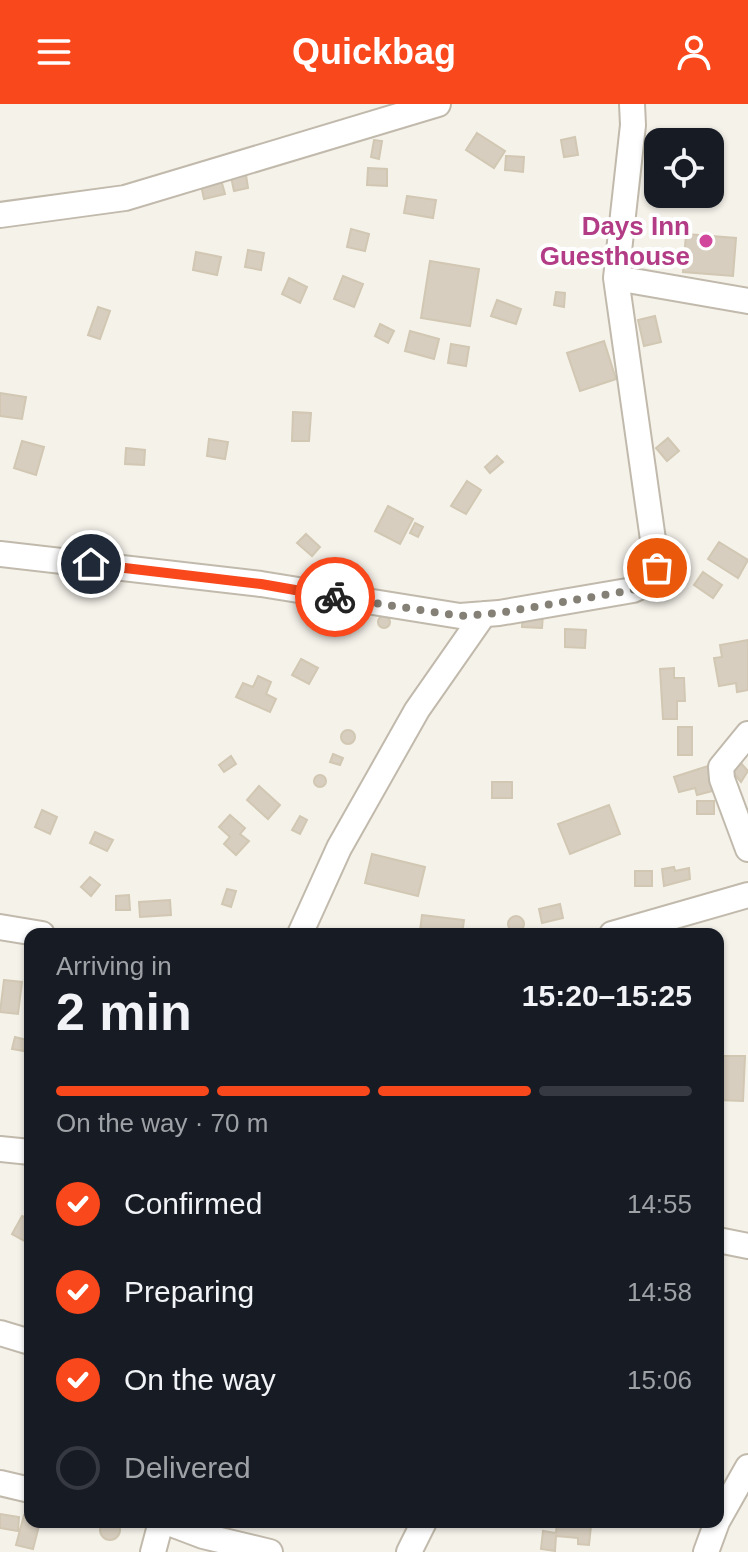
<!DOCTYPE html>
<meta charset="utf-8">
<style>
:root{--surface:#171b24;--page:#20242c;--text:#f1f3f6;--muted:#9ea1a6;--line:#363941;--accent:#f9481c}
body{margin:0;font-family:Helvetica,sans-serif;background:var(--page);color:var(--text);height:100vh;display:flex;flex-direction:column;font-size:30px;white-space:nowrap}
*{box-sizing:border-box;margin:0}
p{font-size:26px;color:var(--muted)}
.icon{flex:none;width:44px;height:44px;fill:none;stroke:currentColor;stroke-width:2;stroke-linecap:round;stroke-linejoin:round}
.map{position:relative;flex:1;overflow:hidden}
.side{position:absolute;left:24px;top:824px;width:700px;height:600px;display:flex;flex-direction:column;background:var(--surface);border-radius:16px;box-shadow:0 2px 6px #0004}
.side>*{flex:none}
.buttons{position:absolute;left:644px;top:24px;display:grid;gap:16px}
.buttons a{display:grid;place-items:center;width:80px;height:80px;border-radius:16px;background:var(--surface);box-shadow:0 2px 6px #0004;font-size:40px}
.pin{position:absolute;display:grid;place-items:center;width:68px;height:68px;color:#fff;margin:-34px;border:4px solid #fff;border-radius:50%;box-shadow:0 2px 8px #0007}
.courier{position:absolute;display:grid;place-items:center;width:80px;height:80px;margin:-40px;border:6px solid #f9481c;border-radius:50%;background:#fff;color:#222;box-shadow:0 2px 10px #0007}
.head em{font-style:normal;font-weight:800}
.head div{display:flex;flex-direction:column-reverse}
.head{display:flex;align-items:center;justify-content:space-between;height:136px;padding:0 32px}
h1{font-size:52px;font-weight:800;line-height:60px}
.bar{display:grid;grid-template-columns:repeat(4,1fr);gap:12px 8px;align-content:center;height:96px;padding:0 32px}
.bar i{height:10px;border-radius:6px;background:var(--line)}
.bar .current{background:var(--accent)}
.bar p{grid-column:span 4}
ol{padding:0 32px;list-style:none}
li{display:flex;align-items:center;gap:24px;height:88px}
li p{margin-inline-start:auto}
li .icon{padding:8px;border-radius:50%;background:var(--accent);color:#fff;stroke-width:4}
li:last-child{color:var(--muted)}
li i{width:44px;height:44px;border:4px solid var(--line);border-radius:50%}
header{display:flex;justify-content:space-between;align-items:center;height:104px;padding:0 32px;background:var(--accent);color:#fff;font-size:36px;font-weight:800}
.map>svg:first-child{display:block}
</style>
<header><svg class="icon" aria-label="menu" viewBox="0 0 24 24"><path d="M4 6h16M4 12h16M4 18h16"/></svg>Quickbag<svg class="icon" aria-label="person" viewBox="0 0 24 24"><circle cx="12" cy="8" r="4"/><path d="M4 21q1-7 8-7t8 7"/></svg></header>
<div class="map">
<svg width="748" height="1448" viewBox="0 0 748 1448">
<rect width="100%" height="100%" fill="#f5f2ea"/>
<!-- building -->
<path fill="#d7cebf" stroke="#d1c7b2" stroke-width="2" d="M477 29 505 47 494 64 466 46Z
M575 33 578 51 564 53 561 36Z
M374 36 382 37 379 55 371 53Z
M506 52 524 53 523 68 505 66Z
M368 64 387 65V82L367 81Z
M246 71 248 84 234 87 231 73Z
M220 72 225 90 204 95 200 77Z
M407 92 436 96 433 114 404 109Z
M351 125 369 130 365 147 347 143Z
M686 130 736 134 733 172 683 168Z
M248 146 264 149 261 166 245 163Z
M196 148 221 153 217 171 193 166Z
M430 157 479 165 470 222 421 214Z
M343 172 363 180 354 203 334 195Z
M289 174 307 183 300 199 282 190Z
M556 188 565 189 564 203 554 201Z
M497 196 521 205 516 220 491 212Z
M98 203 110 207 100 235 88 231Z
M655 212 661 238 644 242 638 216Z
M380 220 394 227 388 239 375 232Z
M410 227 439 235 434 255 405 247Z
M604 237 616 275 580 287 567 249Z
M451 240 469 243 466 262 448 259Z
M0 289 26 293 22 315 0 312Z
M293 308 311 309 309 337H292Z
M668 334 679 347 667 357 656 344Z
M209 335 228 338 225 355 207 352Z
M22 337 44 343 36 371 14 364Z
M126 344 145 346 144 361 125 360Z
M497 352 503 358 490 369 485 363Z
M467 377 481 386 466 410 451 402Z
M388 402 413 415 400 440 375 427Z
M415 419 423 423 418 433 410 429Z
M306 430 320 443 312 452 297 439Z
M719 438 748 456 738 474 708 455Z
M703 468 722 481 713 494 694 481Z
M328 494 353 497 351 514 326 511Z
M523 508 543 510 542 524 522 523Z
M378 518a6 6 0 1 1 12 0a6 6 0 1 1-12 0Z
M565 525 586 526 585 544 565 543Z
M748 536V586L737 588 736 579 719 582 714 554 722 553 720 541Z
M301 555 318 564 309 580 292 571Z
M674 564V574H684L685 597H677V615H663L660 565Z
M258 572 271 578 266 590 276 595 270 608 236 593 243 579 253 583Z
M678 623H692V651H678Z
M341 633a7 7 0 1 1 14 0a7 7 0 1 1-14 0Z
M333 650 343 654 340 661 330 658Z
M231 652 236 660 224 668 219 661Z
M739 657 748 667 741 678 730 665Z
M708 662 716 686 697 691 695 684 679 688 674 673Z
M314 677a6 6 0 1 1 12 0a6 6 0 1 1-12 0Z
M492 678H512V694H492Z
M259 682 280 701 268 715 247 696Z
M697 697H714V710H697Z
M609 701 620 730 570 750 558 720Z
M42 706 57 713 50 730 35 723Z
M230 711 245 724 240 730 249 737 236 751 224 740 230 733 219 723Z
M300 712 307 716 300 730 292 726Z
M95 728 113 736 107 747 90 739Z
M372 750 425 763 418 792 365 779Z
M674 763 675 767 689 764 690 775 664 782 662 765Z
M635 767H652V782H635Z
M90 773 100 781 91 792 81 783Z
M227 785 236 787 231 803 222 800Z
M129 791 130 806H116V792Z
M170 796 171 811 140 813 139 798Z
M560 800 563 814 542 819 539 805Z
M422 811 464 816 462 830 420 827Z
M508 820a8 8 0 1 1 16 0a8 8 0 1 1-16 0Z
M4 876 22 878 18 910 0 908Z
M15 933 27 936 24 947 12 945Z
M718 952H745L743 997 718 996Z
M22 1112 30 1116V1140L12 1130Z
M0 1410 19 1413 18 1427 0 1424Z
M24 1411 30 1413V1418H40L33 1445 16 1441Z
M100 1426a10 10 0 1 1 20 0a10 10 0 1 1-20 0Z
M557 1419 591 1422 589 1441 578 1440V1434L556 1432 555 1447 541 1445 543 1427 556 1429Z"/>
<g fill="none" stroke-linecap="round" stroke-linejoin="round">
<defs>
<path id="minor" d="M0 111 125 94 438 0
M616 174 748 197
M0 450 261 480 460 512 499 509 633 486 650 478 657 464 616 174 633 21 632 0
M748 630 721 663 722 675 748 745
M0 823 42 830
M300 830 339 744 417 606 484 510
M612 830 748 791
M0 1045 30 1048
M718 1136 748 1142
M0 1229 30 1238
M0 1379 30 1386
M718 1416 748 1363
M166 1418 203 1432 270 1448
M153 1448 161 1418
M409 1448 424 1418
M706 1448 717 1418"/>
</defs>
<!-- minor casing -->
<use href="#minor" stroke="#c1baac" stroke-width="28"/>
<!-- minor -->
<use href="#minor" stroke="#fff" stroke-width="24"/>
</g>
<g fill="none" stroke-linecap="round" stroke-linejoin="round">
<!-- done -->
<path stroke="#858076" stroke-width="8" stroke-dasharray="0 14.4" d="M335 493 460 512 499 509 633 486 650 478 657 464"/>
<!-- route -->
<path stroke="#f9481c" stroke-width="10" d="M91 460 261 480 335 493"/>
</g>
<!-- markers -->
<circle fill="#d1479c" stroke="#fff" stroke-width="3" cx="706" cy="137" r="8"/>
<g text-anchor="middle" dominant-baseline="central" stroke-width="8" stroke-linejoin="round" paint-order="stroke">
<!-- hotel labels -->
<g font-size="26" font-weight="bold" fill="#b23c85" stroke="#fff" text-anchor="end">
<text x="690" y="122">Days Inn<tspan x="690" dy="30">Guesthouse</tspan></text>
</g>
</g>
</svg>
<div class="buttons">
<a><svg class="icon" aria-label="locate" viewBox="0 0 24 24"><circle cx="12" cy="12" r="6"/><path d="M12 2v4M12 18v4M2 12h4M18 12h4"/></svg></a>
</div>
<div class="pin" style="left:657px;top:464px;background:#ea580c"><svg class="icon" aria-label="bag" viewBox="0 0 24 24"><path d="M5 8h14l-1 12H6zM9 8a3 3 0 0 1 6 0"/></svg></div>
<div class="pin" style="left:91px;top:460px;background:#1f2937"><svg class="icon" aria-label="home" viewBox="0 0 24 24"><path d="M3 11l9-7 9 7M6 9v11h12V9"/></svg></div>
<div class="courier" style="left:335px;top:493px"><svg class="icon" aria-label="bike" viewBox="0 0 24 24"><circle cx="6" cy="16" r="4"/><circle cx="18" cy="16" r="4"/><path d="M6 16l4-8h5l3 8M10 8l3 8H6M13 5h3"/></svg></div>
<section class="side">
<div class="head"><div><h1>2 min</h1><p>Arriving in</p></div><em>15:20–15:25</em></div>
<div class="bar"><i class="current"></i><i class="current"></i><i class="current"></i><i></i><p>On the way · 70 m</p></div>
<ol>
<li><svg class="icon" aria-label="check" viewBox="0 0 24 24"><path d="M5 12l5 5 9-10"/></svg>Confirmed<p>14:55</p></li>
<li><svg class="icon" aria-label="check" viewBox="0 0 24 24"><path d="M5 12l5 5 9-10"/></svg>Preparing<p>14:58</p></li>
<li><svg class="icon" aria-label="check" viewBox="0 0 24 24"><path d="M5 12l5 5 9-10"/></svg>On the way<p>15:06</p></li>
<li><i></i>Delivered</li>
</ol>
</section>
</div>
